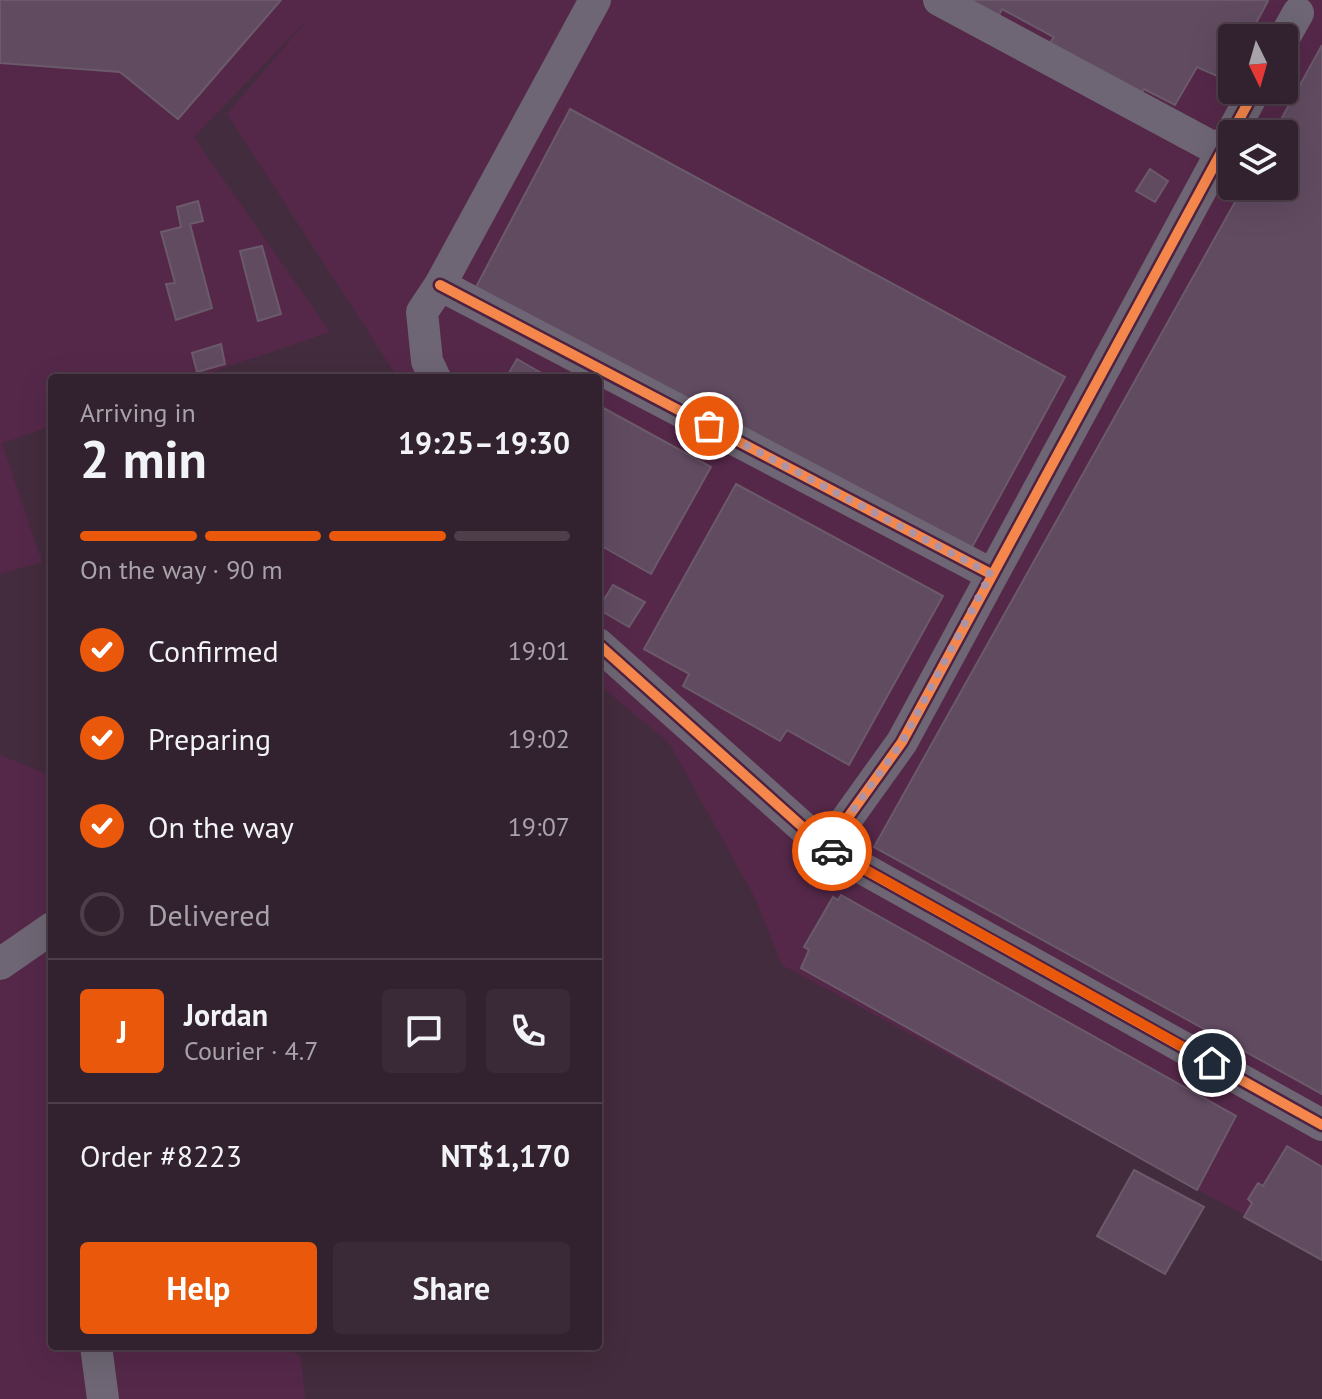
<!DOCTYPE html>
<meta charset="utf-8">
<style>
:root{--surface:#32212e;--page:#3a2936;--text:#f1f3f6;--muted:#a8a3aa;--line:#4d3e4a;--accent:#ea580c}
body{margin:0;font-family:"PT Sans",sans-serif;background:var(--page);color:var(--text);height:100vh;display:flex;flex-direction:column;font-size:30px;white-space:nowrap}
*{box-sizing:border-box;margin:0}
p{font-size:26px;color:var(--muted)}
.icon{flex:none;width:44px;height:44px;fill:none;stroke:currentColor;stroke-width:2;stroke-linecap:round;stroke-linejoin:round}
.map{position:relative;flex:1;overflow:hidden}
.details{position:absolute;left:48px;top:374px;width:554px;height:976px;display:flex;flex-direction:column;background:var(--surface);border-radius:8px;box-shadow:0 8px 32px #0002,0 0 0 2px var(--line)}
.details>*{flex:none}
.needle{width:52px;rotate:175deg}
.buttons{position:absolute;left:1218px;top:24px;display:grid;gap:16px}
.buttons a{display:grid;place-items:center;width:80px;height:80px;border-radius:8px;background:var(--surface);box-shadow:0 8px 32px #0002,0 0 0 2px var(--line);font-size:40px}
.pin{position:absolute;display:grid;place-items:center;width:68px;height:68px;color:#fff;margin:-34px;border:4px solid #fff;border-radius:50%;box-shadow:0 2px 8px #0007}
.courier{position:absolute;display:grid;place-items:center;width:80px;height:80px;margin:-40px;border:6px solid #ea580c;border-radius:50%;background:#fff;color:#222;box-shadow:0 2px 10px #0007}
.headline em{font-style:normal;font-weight:700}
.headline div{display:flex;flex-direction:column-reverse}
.headline{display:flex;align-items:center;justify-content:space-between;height:136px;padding:0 32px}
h1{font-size:52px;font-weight:700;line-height:60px}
.bar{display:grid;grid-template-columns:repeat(4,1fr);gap:12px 8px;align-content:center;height:96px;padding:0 32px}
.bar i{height:10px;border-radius:6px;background:var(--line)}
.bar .selected{background:var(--accent)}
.bar p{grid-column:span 4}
.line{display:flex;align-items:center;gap:20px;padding:0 32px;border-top:2px solid var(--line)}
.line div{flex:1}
.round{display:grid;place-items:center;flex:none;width:84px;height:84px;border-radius:8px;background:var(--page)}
ol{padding:0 32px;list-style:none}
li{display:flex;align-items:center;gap:24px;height:88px}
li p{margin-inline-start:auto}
li .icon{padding:8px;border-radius:50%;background:var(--accent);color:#fff;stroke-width:4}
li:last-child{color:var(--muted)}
li i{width:44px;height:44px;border:4px solid var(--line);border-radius:50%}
.action{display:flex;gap:16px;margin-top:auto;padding:16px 32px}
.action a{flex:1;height:92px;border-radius:8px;background:var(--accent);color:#fff;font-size:32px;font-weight:700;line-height:92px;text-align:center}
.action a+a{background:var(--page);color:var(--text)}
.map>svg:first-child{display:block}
</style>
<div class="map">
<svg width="1322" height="1399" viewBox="0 0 1322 1399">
<rect width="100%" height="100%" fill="#432c3d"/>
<!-- built -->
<path fill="#552849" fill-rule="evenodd" d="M0 0H1322V1257L782 965 755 898 669 743 598 684V378H398L227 114 309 18 194 137 330 332 194 378H52V426L2 443 42 562 0 574ZM1232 38H1284V90H1232ZM1232 134H1284V186H1232Z
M0 755 52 776V1346H280L301 1356 305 1399H0Z"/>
<!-- building -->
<path fill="#614b61" stroke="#6b5a6a" stroke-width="2" d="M0 0H281L178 119 120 72 0 63Z
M962 0H1267L1268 1 1248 38H1232V69L1226 80 1197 67 1175 105 1144 89 1140 96 1049 44 1054 37 1002 9 997 19Z
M1322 45V1094L874 847 1244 186H1284V134H1273Z
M570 109 1065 377 959 571 466 306Z
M1150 169 1168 181 1155 202 1136 191Z
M198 201 203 221 190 224 212 308 176 320 166 284 175 283 161 232 181 227 177 207Z
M262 246 281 314 258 321 240 251Z
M221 344 225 364 197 372 192 353Z
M517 359 550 378H506Z
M598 405 711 467 651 574 598 544Z
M736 484 943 596 849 765 787 730 780 741 683 686 689 674 644 649Z
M613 585 645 602 629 627 598 609Z
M841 895 1236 1116 1197 1190 801 968 809 950 804 947 833 897 838 900Z
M1287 1146 1322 1167V1260L1244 1217 1252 1203 1248 1199 1258 1183 1263 1186Z
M1134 1170 1204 1207 1165 1274 1097 1236Z"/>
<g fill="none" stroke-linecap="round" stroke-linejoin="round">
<!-- minor -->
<path stroke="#6e6674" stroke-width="32" d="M939 0 1220 151
M1284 38 1298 13
M440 285 991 574
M435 378 427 361 422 312 440 285 595 0
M598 644 826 848 1322 1125
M826 848 902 742 1255 90
M0 964 52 928
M96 1346 103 1399"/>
<defs>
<path id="cycleway" d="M440 285 991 574
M598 644 826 848 1322 1125
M826 848 902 742 1255 90"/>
</defs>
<!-- cycleway casing -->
<use href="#cycleway" stroke="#4d2241" stroke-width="15"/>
<!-- cycleway -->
<use href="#cycleway" stroke="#f5874c" stroke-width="10"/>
</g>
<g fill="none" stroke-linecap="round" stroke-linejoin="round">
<!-- done -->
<path stroke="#ad93a4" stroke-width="8" stroke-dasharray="0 14.4" d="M709 426 991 574 902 742 826 848 832 851"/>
<!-- route -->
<path stroke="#ea580c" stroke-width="10" d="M832 851 1212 1063"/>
</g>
</svg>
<div class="buttons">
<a><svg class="needle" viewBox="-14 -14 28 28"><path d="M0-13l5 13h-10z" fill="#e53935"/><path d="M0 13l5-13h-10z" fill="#a8a3aa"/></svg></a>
<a><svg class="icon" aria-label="layers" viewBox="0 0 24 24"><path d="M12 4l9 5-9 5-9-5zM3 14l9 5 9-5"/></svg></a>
</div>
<div class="pin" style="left:709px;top:426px;background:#ea580c"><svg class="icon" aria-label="bag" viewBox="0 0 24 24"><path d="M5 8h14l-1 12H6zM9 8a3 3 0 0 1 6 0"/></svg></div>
<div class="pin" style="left:1212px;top:1063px;background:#1f2937"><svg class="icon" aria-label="home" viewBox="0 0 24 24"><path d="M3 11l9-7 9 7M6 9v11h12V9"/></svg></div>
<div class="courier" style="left:832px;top:851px"><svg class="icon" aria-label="car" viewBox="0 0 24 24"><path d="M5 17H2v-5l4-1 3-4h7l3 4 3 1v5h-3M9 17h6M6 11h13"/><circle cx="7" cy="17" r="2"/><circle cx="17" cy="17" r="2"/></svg></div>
<section class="details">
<div class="headline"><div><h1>2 min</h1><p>Arriving in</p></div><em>19:25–19:30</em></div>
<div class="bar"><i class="selected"></i><i class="selected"></i><i class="selected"></i><i></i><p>On the way · 90 m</p></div>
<ol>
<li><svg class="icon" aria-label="check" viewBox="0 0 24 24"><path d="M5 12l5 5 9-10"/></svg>Confirmed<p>19:01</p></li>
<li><svg class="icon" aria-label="check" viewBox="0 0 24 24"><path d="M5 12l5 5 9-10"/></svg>Preparing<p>19:02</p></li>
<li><svg class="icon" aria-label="check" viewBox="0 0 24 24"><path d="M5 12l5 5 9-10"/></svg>On the way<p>19:07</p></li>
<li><i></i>Delivered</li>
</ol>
<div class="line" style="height:144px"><b class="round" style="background:var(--accent);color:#fff">J</b><div><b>Jordan</b><p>Courier · 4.7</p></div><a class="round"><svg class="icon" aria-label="chat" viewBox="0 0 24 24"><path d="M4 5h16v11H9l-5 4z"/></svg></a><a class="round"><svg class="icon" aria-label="phone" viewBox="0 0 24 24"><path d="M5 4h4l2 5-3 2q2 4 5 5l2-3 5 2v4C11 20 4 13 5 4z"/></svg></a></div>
<div class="line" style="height:104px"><div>Order #8223</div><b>NT$1,170</b></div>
<div class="action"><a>Help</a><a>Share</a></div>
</section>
</div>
